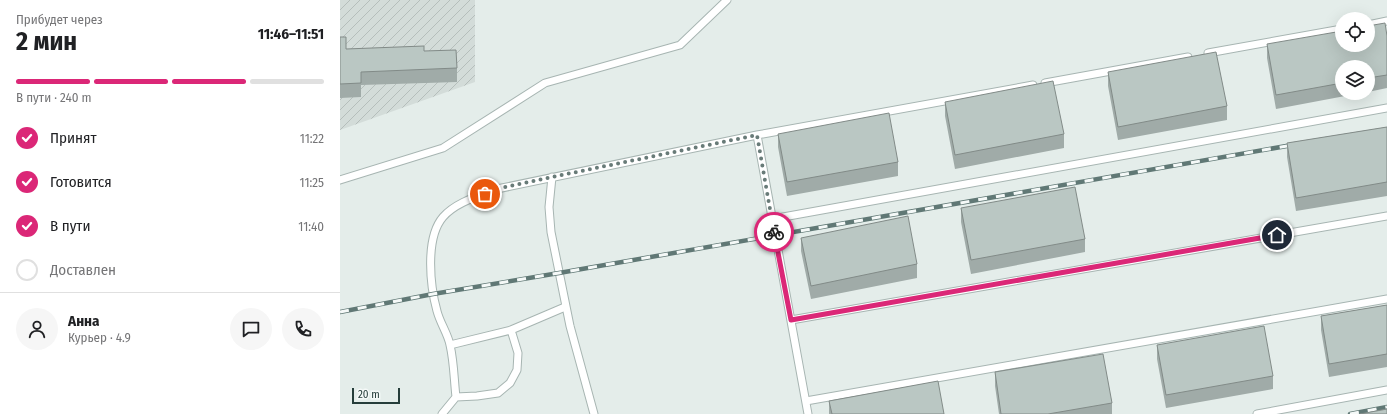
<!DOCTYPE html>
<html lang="ru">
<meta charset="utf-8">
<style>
:root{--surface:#fff;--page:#f6f6f6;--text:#202124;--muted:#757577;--line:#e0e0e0;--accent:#db2777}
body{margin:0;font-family:"Fira Sans Condensed",sans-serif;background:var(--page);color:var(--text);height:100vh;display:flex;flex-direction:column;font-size:15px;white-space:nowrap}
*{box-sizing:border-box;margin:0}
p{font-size:13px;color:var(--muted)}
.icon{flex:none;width:22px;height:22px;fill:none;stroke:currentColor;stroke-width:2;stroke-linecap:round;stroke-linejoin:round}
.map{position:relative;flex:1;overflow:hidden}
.panel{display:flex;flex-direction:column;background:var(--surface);width:340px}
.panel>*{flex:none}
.controls{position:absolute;left:995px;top:12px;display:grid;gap:8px}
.controls a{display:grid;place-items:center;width:40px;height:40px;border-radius:50%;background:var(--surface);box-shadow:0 4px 16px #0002;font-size:20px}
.scale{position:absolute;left:12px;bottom:10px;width:48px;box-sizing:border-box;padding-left:4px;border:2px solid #253d3a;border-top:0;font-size:11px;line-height:14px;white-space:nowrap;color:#253d3a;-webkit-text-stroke:3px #f5f9f8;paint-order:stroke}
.pin{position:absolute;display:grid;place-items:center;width:34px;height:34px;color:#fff;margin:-17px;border:2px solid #fff;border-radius:50%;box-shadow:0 1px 4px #0007}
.courier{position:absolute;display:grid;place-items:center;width:40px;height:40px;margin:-20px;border:3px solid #db2777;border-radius:50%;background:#fff;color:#222;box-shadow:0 1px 5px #0007}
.head em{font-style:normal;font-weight:700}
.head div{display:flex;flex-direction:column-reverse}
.head{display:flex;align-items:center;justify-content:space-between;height:68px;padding:0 16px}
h1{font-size:26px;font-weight:700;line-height:30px}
.bar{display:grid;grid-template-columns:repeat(4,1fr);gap:6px 4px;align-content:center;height:48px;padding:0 16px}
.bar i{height:5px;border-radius:3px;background:var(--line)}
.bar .current{background:var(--accent)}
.bar p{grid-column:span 4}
.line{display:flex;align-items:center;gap:10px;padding:0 16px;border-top:1px solid var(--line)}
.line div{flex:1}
.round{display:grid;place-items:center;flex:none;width:42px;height:42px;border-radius:21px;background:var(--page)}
ol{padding:0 16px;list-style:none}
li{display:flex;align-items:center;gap:12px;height:44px}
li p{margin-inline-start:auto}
li .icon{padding:4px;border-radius:50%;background:var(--accent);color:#fff;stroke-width:4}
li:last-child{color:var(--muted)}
li i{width:22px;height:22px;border:2px solid var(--line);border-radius:50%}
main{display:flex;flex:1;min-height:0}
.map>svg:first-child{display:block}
</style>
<main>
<section class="panel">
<div class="head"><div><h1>2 мин</h1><p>Прибудет через</p></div><em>11:46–11:51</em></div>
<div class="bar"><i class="current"></i><i class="current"></i><i class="current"></i><i></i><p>В пути · 240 m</p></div>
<ol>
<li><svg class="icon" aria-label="check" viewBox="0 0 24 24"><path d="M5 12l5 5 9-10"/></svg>Принят<p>11:22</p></li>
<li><svg class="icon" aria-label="check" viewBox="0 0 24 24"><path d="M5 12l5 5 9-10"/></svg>Готовится<p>11:25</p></li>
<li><svg class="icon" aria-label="check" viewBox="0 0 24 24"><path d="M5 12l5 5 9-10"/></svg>В пути<p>11:40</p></li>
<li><i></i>Доставлен</li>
</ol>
<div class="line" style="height:72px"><a class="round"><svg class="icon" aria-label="person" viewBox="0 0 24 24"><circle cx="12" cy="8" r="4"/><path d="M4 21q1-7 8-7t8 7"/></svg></a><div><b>Анна</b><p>Курьер · 4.9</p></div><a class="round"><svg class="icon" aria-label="chat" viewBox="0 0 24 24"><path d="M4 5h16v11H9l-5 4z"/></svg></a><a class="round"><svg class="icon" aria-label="phone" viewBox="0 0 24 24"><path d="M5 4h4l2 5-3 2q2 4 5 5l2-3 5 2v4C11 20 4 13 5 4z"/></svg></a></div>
</section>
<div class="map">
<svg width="1047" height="414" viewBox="0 0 1047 414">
<defs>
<pattern id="industrial-furrows" width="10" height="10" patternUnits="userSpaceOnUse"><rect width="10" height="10" fill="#d3dcd9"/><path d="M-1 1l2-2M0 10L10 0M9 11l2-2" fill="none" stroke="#b5bebb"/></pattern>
</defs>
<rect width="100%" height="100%" fill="#e4edea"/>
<!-- industrial -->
<path fill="url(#industrial-furrows)" d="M0 0H135V82L0 130Z"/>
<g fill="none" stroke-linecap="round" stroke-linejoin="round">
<defs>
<path id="service" d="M1028 25 1047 21
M868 53 1002 29
M705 83 848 57
M212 177 209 207 211 232 230 326 254 414
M0 180 103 148 205 83 340 45 387 0
M432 219 1047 108
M451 320 1047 216
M110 345 171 330 225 307
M116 397 137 396 158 393 170 383 177 370 178 353 171 330
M466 401 1047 299
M102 414 116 397C114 380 114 362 110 345 108 334 100 323 97 311 90 286 85 238 103 217 116 202 139 196 157 189L417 135
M468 414 417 135 693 85
M917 414 1047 390"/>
</defs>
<!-- service casing -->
<use href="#service" stroke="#a7b5b2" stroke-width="9"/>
<!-- service -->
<use href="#service" stroke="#fff" stroke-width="7"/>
<defs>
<path id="rail" d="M0 312 93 294 219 273 958 144
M1010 414 1047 407"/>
</defs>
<!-- rail casing -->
<use href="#rail" stroke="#607875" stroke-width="4.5"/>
<!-- rail -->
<use href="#rail" stroke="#f5f9f8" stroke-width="3" stroke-dasharray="9" stroke-linecap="butt"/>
</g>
<!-- wall -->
<path fill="#a0aba8" d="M1047 36V88L1028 92V67H1002V93H1021L936 109 927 58V44Z
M0 37 6 49 84 51 117 68V82L21 85V97L0 98Z
M768 72 887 106V120L778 140 768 86Z
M605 102 724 134V148L615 169 605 116Z
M1047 127V196L956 211 947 157V143Z
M438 134 558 162V176L447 196 438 147Z
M621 208 745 239V252L631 274 621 222Z
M461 238 577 264V278L471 299 461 251Z
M1047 305V367L989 377 981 330V316Z
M817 345 933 376V389L826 408 817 359Z
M655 372 772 403V414H659L655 386Z
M489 401 604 414H489Z"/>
<!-- building -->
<path fill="#bac7c3" stroke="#828b88" d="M1045 23 1047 36V75L1028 78V67H1002V83L936 95 927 44 1002 31V45H1028V26Z
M0 37H6V49L84 46V51L116 50 117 68 21 72V83L0 84Z
M876 52 887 106 778 127 768 72Z
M713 81 724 134 615 155 605 102Z
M549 113 558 162 447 182 438 134Z
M1047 127V182L956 198 947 143Z
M735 187 745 239 631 260 621 208Z
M568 216 577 264 471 286 461 238Z
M1047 305V354L989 364 981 316Z
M924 326 933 376 826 395 817 345Z
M763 354 772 403 708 414H661L655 372Z
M598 381 604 414H492L489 401Z
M1047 409V414H1020Z"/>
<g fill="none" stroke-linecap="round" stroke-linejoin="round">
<!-- done -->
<path stroke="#687b78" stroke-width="4" stroke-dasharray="0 7.2" d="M145 194 156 189 212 177 417 135 434 232"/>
<!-- route -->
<path stroke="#db2777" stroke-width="5" d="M434 232 451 320 937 235"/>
</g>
</svg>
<div class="controls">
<a><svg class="icon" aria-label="locate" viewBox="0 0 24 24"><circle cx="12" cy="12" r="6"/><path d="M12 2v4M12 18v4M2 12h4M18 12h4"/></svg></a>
<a><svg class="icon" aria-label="layers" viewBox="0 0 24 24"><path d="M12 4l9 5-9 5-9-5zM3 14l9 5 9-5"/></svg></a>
</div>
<div class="scale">20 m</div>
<div class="pin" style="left:145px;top:194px;background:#ea580c"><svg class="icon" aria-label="bag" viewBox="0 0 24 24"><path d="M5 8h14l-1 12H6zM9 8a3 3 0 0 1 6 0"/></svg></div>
<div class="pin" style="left:937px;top:235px;background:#1f2937"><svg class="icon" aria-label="home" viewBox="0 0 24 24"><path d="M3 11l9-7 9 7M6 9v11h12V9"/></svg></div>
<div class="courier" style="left:434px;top:232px"><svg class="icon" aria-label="bike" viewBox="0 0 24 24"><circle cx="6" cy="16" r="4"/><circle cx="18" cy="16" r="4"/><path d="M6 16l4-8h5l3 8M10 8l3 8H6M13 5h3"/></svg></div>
</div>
</main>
